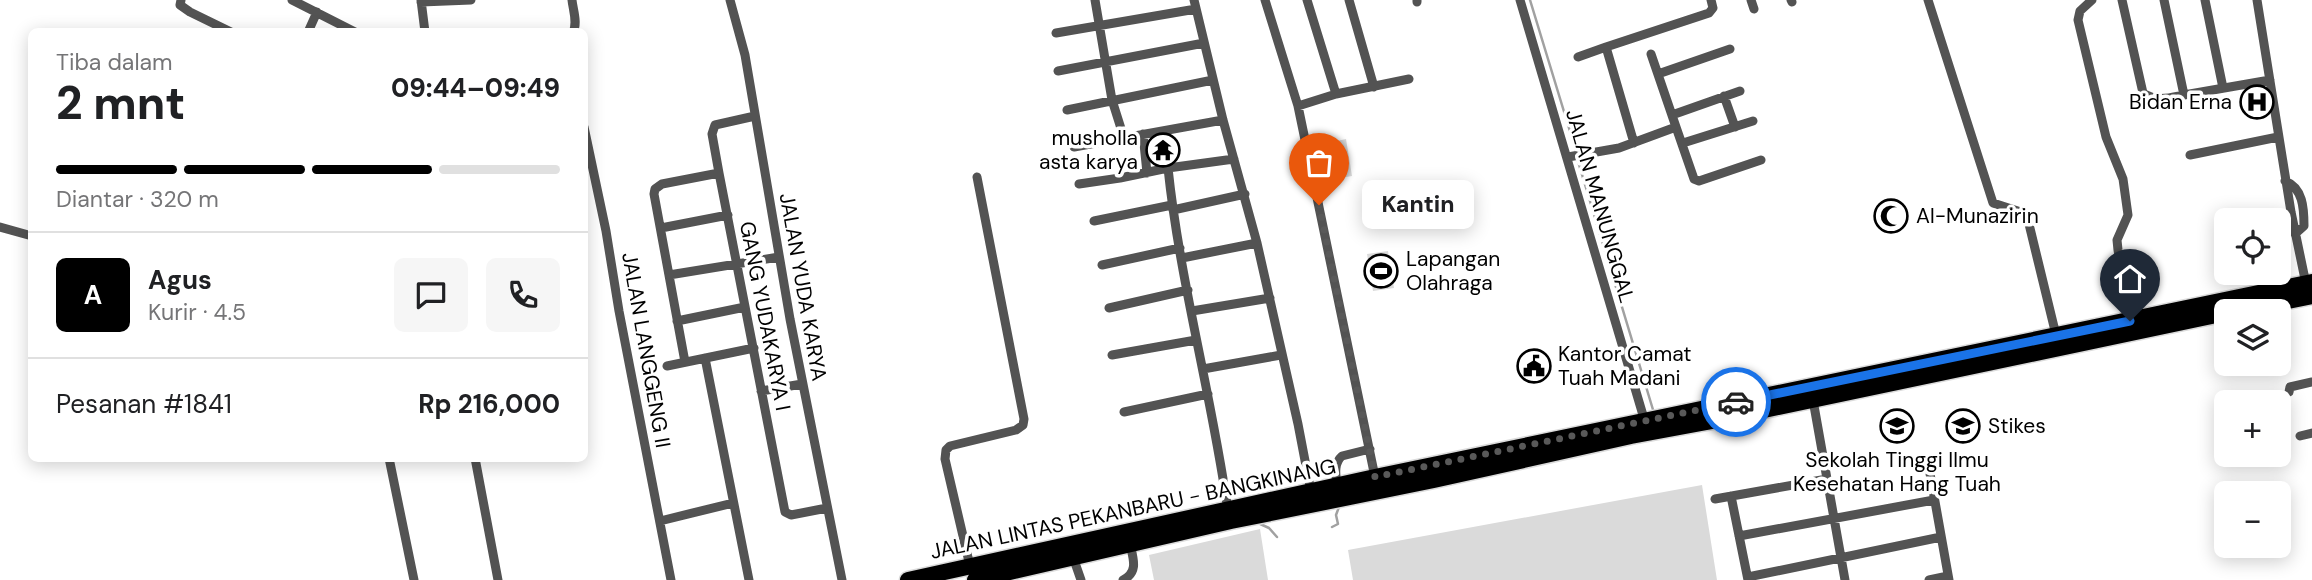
<!DOCTYPE html>
<html lang="id">
<meta charset="utf-8">
<style>
:root{--surface:#fff;--page:#f6f6f6;--text:#202124;--muted:#757577;--line:#e0e0e0;--accent:#000}
body{margin:0;font-family:"DM Sans",sans-serif;background:var(--page);color:var(--text);height:100vh;display:flex;flex-direction:column;font-size:26px;white-space:nowrap}
*{box-sizing:border-box;margin:0}
p{font-size:23px;color:var(--muted)}
.icon{flex:none;width:38px;height:38px;fill:none;stroke:currentColor;stroke-width:2;stroke-linecap:round;stroke-linejoin:round}
.map{position:relative;flex:1;overflow:hidden}
.panel{position:absolute;left:28px;top:28px;width:560px;height:434px;display:flex;flex-direction:column;background:var(--surface);border-radius:10px;box-shadow:0 4px 18px #0003}
.panel>*{flex:none}
.fabs{position:absolute;left:2214px;top:208px;display:grid;gap:14px}
.fabs a{display:grid;place-items:center;width:77px;height:77px;border-radius:10px;background:var(--surface);box-shadow:0 4px 18px #0003;font-size:35px}
.pin{position:absolute;display:grid;place-items:center;width:60px;height:60px;color:#fff;margin:-72px -30px;border-radius:50% 50% 50% 0;rotate:-45deg;box-shadow:0 0 7px #0007}
.pin .icon{rotate:45deg}
.courier{position:absolute;display:grid;place-items:center;width:70px;height:70px;margin:-35px;border:5px solid #1a73e8;border-radius:50%;background:#fff;color:#222;box-shadow:0 2px 9px #0007}
.bubble{position:absolute;height:49px;border-radius:10px;background:var(--surface);box-shadow:0 4px 18px #0003;font-size:23px;font-weight:800;line-height:49px;text-align:center}
.headline em{font-style:normal;font-weight:800}
.headline div{display:flex;flex-direction:column-reverse}
.headline{display:flex;align-items:center;justify-content:space-between;height:119px;padding:0 28px}
h1{font-size:46px;font-weight:800;line-height:52px}
.bar{display:grid;grid-template-columns:repeat(4,1fr);gap:10px 7px;align-content:center;height:84px;padding:0 28px}
.bar i{height:9px;border-radius:5px;background:var(--line)}
.bar .selected{background:var(--accent)}
.bar p{grid-column:span 4}
.line{display:flex;align-items:center;gap:18px;padding:0 28px;border-top:2px solid var(--line)}
.line div{flex:1}
.round{display:grid;place-items:center;flex:none;width:74px;height:74px;border-radius:10px;background:var(--page)}
.map>svg:first-child{display:block}
</style>
<div class="map">
<svg width="2312" height="580" viewBox="0 0 2312 580">
<rect width="100%" height="100%" fill="#fff"/>
<!-- green -->
<path fill="#dadada" d="M1346 139 1352 176 1329 180 1323 144Z
M1388 251 1394 288 1373 291 1367 254Z
M1702 485 1717 580H1353L1348 550Z
M1260 529 1268 580H1154L1149 555Z"/>
<g fill="none" stroke-linecap="round" stroke-linejoin="round">
<!-- stream -->
<path stroke="#a1a1a1" stroke-width="2.5" d="M1530 0 1576 151
M1577 158 1654 413
M1258 523 1269 528 1277 537
M1332 527 1338 524 1336 515 1339 507"/>
<defs>
<path id="highway" d="M2235 312 2312 296
M908 580 1375 477 2312 282
M975 580 1231 521 1434 480 1631 436 1707 422 2226 313"/>
</defs>
<!-- highway casing -->
<use href="#highway" stroke="#dbdbdb" stroke-width="19"/>
<!-- street -->
<path stroke="#535353" stroke-width="9" d="M181 0 180 5 190 12 231 32
M292 0 355 32
M421 0 425 32
M572 0C573 10 578 23 573 32
M730 0 745 55 790 319 842 580
M1095 0 1112 100 1124 138
M1194 0 1223 120 1257 243 1298 424 1311 492
M1265 0 1298 106 1336 94 1409 79
M1307 0 1336 94
M1349 0 1374 87
M1417 0V2
M1520 0 1645 422
M1751 0 1754 9
M1791 0 1792 2
M1928 0 1993 203 2024 213 2028 220 2056 335
M2092 0 2080 11 2078 20 2106 137 2123 179 2128 215 2117 240 2118 250 2130 321
M2122 0 2143 93C2156 102 2169 98 2184 95
M2164 0 2184 95 2270 80
M2205 0 2223 88
M2257 0 2291 212 2306 284
M421 2 471 0
M308 32 317 12
M1056 33 1196 9
M1606 47 1709 13 1713 8 1711 0
M1578 57 1606 47 1634 143
M1058 71 1204 43
M1658 74 1730 49
M1724 96 1735 127
M1298 106 1375 477
M1067 110 1213 80
M1672 115 1740 91
M755 116 715 125 712 134 719 173 785 512 791 515 827 508
M584 127 606 231 619 311 671 580
M1676 127 1694 179 1699 181 1761 160
M1143 134 1147 173
M1683 143 1753 121
M1074 147 1223 120
M2190 155 2278 137
M1568 157 1619 148 1676 127 1651 54
M1168 168 1234 159
M2285 181C2303 188 2304 208 2304 226L2295 234
M1079 184 1120 178 1168 168C1180 283 1212 396 1228 511
M1173 210 1245 194
M1094 221 1172 205
M0 227 32 236
M661 228 728 215
M1182 258 1257 243
M1102 265 1180 248
M669 275 779 257
M1109 308 1188 290
M1192 311 1270 298
M677 321 745 307
M1112 355 1196 340
M705 358 749 580
M685 362 654 194 655 189 662 184 719 173
M667 366 754 348
M1203 369 1281 355
M761 391 802 384
M2289 392 2290 387 2312 382
M1813 400 1845 580
M1124 412 1208 394
M2300 436 2312 433
M389 458 414 580
M475 458 498 580
M1919 459 1926 461 1929 468 1949 580
M1337 487C1336 476 1333 464 1342 456L1370 449
M1731 496 1748 580
M1715 499 1827 479
M660 521 733 503
M1739 536 1934 500
M1073 557 1081 580
M970 566 945 459 946 450 950 446 1016 430 1023 425 1024 419 977 177
M1748 577 1941 537
M1123 580C1139 572 1133 558 1130 544
M1929 580 1948 576"/>
<!-- highway -->
<use href="#highway" stroke="#000" stroke-width="16"/>
</g>
<g fill="none" stroke-linecap="round" stroke-linejoin="round">
<!-- done -->
<path stroke="#595959" stroke-width="7" stroke-dasharray="0 12.6" d="M1319 205 1375 477 1736 402"/>
<!-- route -->
<path stroke="#1a73e8" stroke-width="9" d="M1736 402 2130 321"/>
</g>
<!-- icons -->
<defs>
<symbol id="hospital-ring" viewBox="-11 -11 22 22"><circle r="9.5" fill="#fff" stroke="#000" stroke-width="1.5"/><path d="M-5-5h3v3.5h4V-5h3V5h-3V1.5h-4V5h-3Z" fill="#000"/></symbol>
<symbol id="temple-ring" viewBox="-11 -11 22 22"><circle r="9.5" fill="#fff" stroke="#000" stroke-width="1.5"/><path d="M0-6L5-2H3V0L6.5 2.5H4V6H1.5V3h-3V6H-4V2.5H-6.5L-3 0V-2H-5Z" fill="#000"/></symbol>
<symbol id="mosque-ring" viewBox="-11 -11 22 22"><circle r="9.5" fill="#fff" stroke="#000" stroke-width="1.5"/><path d="M3.5-4.9A6 6 0 1 0 3.5 4.9A5 5 0 1 1 3.5-4.9Z" fill="#000"/></symbol>
<symbol id="stadium-ring" viewBox="-11 -11 22 22"><circle r="9.5" fill="#fff" stroke="#000" stroke-width="1.5"/><path d="M0-5a6.5 5 0 1 0 0 10a6.5 5 0 1 0 0-10ZM-3.5-1.8h7v3.6h-7Z" fill="#000"/></symbol>
<symbol id="civic-ring" viewBox="-11 -11 22 22"><circle r="9.5" fill="#fff" stroke="#000" stroke-width="1.5"/><path d="M-.6-6.5H3V-4.5H.6V-3L4-1V1h2V6H-6V1h2V-1L-.6-3ZM-1.2 2.5V6h2.4V2.5Z" fill="#000"/></symbol>
<symbol id="university-ring" viewBox="-11 -11 22 22"><circle r="9.5" fill="#fff" stroke="#000" stroke-width="1.5"/><path d="M0-5L7-2L0 1L-7-2ZM-4 1L0 2.5L4 1V4Q0 6-4 4Z" fill="#000"/></symbol>
</defs>
<g fill-rule="evenodd">
<use href="#hospital-ring" x="2238" y="83" width="38" height="38"/>
<use href="#temple-ring" x="1144" y="131" width="38" height="38"/>
<use href="#mosque-ring" x="1872" y="197" width="38" height="38"/>
<use href="#stadium-ring" x="1362" y="252" width="38" height="38"/>
<use href="#civic-ring" x="1515" y="347" width="38" height="38"/>
<use href="#university-ring" x="1878" y="407" width="38" height="38"/>
<use href="#university-ring" x="1944" y="407" width="38" height="38"/>
</g>
<g text-anchor="middle" dominant-baseline="central" stroke-width="7" stroke-linejoin="round" paint-order="stroke">
<!-- poi labels -->
<g font-size="21" fill="#000" stroke="#fff" text-anchor="start">
<text x="2232" y="102" text-anchor="end">Bidan Erna</text>
<text x="1138" y="138" text-anchor="end">musholla<tspan x="1138" dy="24">asta karya</tspan></text>
<text x="1916" y="216">Al-Munazirin</text>
<text x="1406" y="259">Lapangan<tspan x="1406" dy="24">Olahraga</tspan></text>
<text x="1558" y="354">Kantor Camat<tspan x="1558" dy="24">Tuah Madani</tspan></text>
<text x="1988" y="426">Stikes</text>
<text x="1897" y="460" text-anchor="middle">Sekolah Tinggi Ilmu<tspan x="1897" dy="24">Kesehatan Hang Tuah</tspan></text>
</g>
<!-- street labels -->
<g font-size="21" fill="#000" stroke="#fff">
<text transform="translate(1600 206) rotate(74)">JALAN MANUNGGAL</text>
<text transform="translate(803 287) rotate(80)">JALAN YUDA KARYA</text>
<text transform="translate(765 316) rotate(79)">GANG YUDAKARYA I</text>
<text transform="translate(646 350) rotate(80)">JALAN LANGGENG II</text>
<text transform="translate(1133 509) rotate(-12)">JALAN LINTAS PEKANBARU - BANGKINANG</text>
</g>
</g>
</svg>
<div class="fabs">
<a><svg class="icon" aria-label="locate" viewBox="0 0 24 24"><circle cx="12" cy="12" r="6"/><path d="M12 2v4M12 18v4M2 12h4M18 12h4"/></svg></a>
<a><svg class="icon" aria-label="layers" viewBox="0 0 24 24"><path d="M12 4l9 5-9 5-9-5zM3 14l9 5 9-5"/></svg></a>
<a>+</a>
<a>−</a>
</div>
<div class="pin" style="left:1319px;top:205px;background:#ea580c"><svg class="icon" aria-label="bag" viewBox="0 0 24 24"><path d="M5 8h14l-1 12H6zM9 8a3 3 0 0 1 6 0"/></svg></div>
<div class="pin" style="left:2130px;top:321px;background:#1f2937"><svg class="icon" aria-label="home" viewBox="0 0 24 24"><path d="M3 11l9-7 9 7M6 9v11h12V9"/></svg></div>
<div class="courier" style="left:1736px;top:402px"><svg class="icon" aria-label="car" viewBox="0 0 24 24"><path d="M5 17H2v-5l4-1 3-4h7l3 4 3 1v5h-3M9 17h6M6 11h13"/><circle cx="7" cy="17" r="2"/><circle cx="17" cy="17" r="2"/></svg></div>
<div class="bubble" style="left:1362px;top:180px;width:112px">Kantin</div>
<section class="panel">
<div class="headline"><div><h1>2 mnt</h1><p>Tiba dalam</p></div><em>09:44–09:49</em></div>
<div class="bar"><i class="selected"></i><i class="selected"></i><i class="selected"></i><i></i><p>Diantar · 320 m</p></div>
<div class="line" style="height:126px"><b class="round" style="background:var(--accent);color:#fff">A</b><div><b>Agus</b><p>Kurir · 4.5</p></div><a class="round"><svg class="icon" aria-label="chat" viewBox="0 0 24 24"><path d="M4 5h16v11H9l-5 4z"/></svg></a><a class="round"><svg class="icon" aria-label="phone" viewBox="0 0 24 24"><path d="M5 4h4l2 5-3 2q2 4 5 5l2-3 5 2v4C11 20 4 13 5 4z"/></svg></a></div>
<div class="line" style="height:91px"><div>Pesanan #1841</div><b>Rp 216,000</b></div>
</section>
</div>
